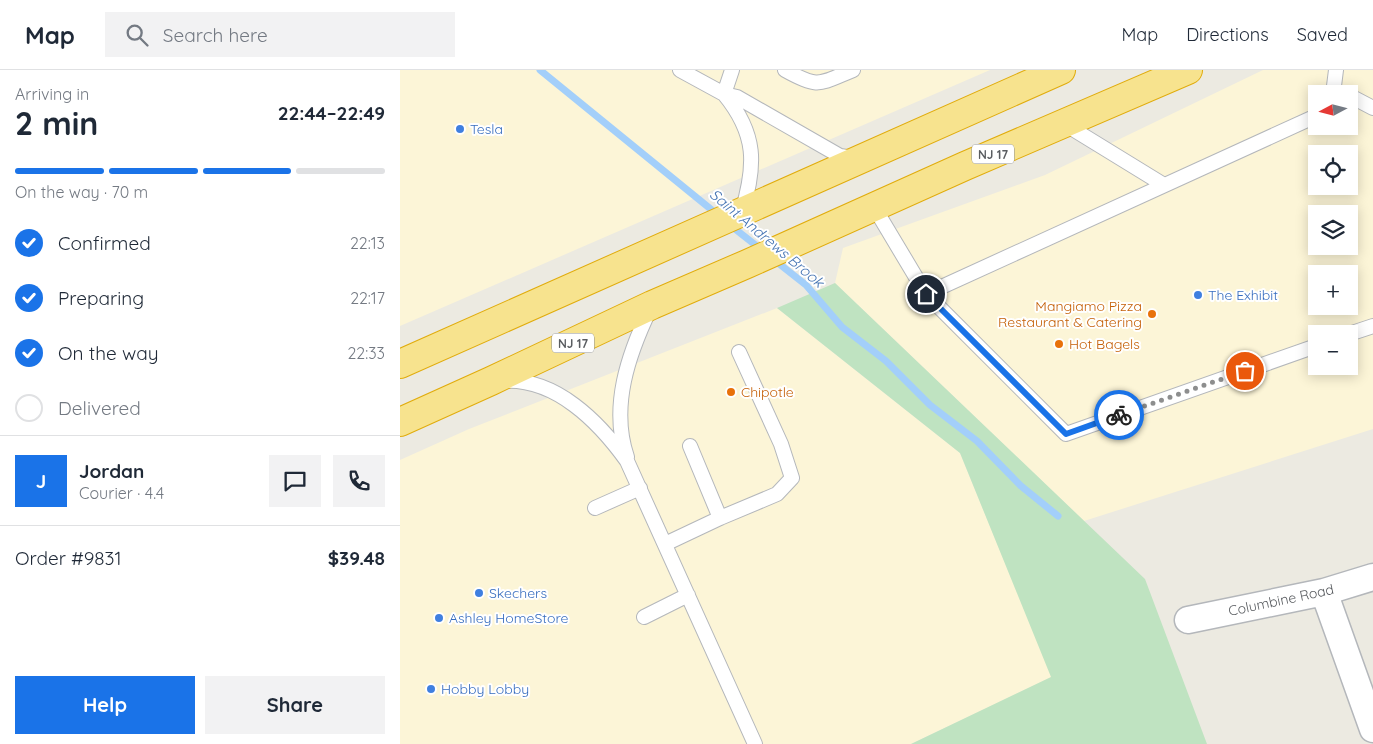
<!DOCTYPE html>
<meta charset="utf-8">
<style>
:root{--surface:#fff;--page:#f2f2f3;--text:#1f2937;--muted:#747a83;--line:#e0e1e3;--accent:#1a73e8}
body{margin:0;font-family:Quicksand,sans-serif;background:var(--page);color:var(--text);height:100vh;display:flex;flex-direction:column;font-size:19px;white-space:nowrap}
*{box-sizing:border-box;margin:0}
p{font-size:16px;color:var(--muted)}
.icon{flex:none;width:28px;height:28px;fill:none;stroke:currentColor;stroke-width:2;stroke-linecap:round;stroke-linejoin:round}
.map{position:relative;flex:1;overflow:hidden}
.details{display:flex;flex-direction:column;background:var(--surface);width:400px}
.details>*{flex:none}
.needle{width:32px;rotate:263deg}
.buttons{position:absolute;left:908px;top:15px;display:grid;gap:10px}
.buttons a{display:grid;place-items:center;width:50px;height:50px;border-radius:0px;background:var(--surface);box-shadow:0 2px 12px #0003;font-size:25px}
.pin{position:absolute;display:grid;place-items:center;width:42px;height:42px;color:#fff;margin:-21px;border:2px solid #fff;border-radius:50%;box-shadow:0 1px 5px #0007}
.courier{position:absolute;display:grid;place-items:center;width:50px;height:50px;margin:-25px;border:4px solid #1a73e8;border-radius:50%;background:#fff;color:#222;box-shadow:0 1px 6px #0007}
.summary em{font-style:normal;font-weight:700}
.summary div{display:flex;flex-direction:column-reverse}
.summary{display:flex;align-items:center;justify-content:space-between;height:85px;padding:0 15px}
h1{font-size:32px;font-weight:700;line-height:38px}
.bar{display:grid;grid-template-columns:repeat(4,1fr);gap:8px 5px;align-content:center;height:60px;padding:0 15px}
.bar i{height:6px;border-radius:4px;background:var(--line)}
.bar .selected{background:var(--accent)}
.bar p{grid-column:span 4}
.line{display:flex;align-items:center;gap:12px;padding:0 15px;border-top:1px solid var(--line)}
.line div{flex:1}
.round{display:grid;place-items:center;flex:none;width:52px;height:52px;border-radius:0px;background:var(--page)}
ol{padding:0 15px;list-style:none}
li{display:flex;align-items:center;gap:15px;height:55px}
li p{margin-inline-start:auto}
li .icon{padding:5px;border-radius:50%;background:var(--accent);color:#fff;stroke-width:4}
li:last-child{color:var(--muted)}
li i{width:28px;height:28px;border:2px solid var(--line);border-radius:50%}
.action{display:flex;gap:10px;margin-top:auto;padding:10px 15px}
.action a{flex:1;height:58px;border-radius:0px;background:var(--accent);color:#fff;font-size:20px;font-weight:700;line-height:58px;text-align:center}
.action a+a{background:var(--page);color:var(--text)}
header{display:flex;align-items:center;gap:30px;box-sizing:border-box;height:70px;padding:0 25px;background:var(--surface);border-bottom:1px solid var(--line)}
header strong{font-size:24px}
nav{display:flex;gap:28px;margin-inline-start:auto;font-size:18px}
.search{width:350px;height:45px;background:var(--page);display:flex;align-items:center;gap:12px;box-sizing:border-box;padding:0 18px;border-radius:0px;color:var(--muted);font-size:19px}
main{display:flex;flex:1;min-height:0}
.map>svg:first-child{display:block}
</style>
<header>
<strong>Map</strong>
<div class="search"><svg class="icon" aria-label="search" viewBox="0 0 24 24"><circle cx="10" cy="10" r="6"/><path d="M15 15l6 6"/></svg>Search here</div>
<nav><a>Map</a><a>Directions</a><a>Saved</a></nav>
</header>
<main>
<section class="details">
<div class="summary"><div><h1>2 min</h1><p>Arriving in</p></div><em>22:44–22:49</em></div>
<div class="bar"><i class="selected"></i><i class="selected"></i><i class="selected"></i><i></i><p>On the way · 70 m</p></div>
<ol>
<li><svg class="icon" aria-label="check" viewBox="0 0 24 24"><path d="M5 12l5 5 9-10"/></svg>Confirmed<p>22:13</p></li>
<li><svg class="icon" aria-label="check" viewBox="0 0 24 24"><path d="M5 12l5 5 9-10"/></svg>Preparing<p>22:17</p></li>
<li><svg class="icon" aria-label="check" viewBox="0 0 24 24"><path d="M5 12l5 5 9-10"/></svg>On the way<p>22:33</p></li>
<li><i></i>Delivered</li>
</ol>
<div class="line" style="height:90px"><b class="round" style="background:var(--accent);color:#fff">J</b><div><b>Jordan</b><p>Courier · 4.4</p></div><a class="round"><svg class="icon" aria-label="chat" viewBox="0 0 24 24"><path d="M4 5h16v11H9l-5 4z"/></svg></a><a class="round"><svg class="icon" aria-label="phone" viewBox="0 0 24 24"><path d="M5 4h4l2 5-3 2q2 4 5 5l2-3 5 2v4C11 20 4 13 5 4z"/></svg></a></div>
<div class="line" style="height:65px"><div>Order #9831</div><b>$39.48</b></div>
<div class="action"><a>Help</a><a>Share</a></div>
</section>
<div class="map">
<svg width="973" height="674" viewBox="0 0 973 674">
<rect width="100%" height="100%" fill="#eceae1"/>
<!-- commercial -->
<path fill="#fcf5d7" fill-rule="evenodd" d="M0 0H590L0 256Z
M863 0H973V359L684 451 435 213 443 178 645 105ZM916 24H949V56H916ZM916 84H949V116H916ZM916 144H949V176H916ZM916 204H949V236H916ZM916 264H949V296H916Z
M377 238 560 383 652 607 511 674H0V390L69 359Z"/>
<!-- green -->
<path fill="#bfe3c1" d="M435 213 745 509 807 674H511L651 607 560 383 377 238Z"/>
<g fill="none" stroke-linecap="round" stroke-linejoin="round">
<!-- stream -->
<path stroke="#a3cffa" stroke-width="7" d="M140 0 318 145
M330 155 363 181
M373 189 406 215 442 257 486 291 530 335 577 371 621 416 658 446"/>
<defs>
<path id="lane" d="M280 0 324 24 337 27 440 86 455 88
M385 0C419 19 419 14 453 0
M324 24C357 64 356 95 342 142
M324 24 332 0
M933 24 936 0
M949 31 954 28 973 38
M663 53 764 115
M474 137 526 224 666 364 916 276
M526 224 916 46
M949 264 973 256
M104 311C156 308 199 352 227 391L355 674
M290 376 320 448
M227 387C210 337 228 285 250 239
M195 438 240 418
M265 474 320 448 377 424 392 408 381 374 339 282
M244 547 288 525"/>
<path id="street" d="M924 522 973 659
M788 550 924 522 973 507"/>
<path id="highway" d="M0 294 661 0
M0 352 91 311 252 235 347 194 565 96 788 0"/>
</defs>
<!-- lane casing -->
<use href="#lane" stroke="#b4b7bb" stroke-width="16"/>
<!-- street casing -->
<use href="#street" stroke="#b4b7bb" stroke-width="29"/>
<!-- highway casing -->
<use href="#highway" stroke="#e1ac0c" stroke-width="30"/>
<!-- lane -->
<use href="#lane" stroke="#fff" stroke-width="14"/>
<!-- street -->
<use href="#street" stroke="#fff" stroke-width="26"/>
<!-- highway -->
<use href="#highway" stroke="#f7e38e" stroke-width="28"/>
</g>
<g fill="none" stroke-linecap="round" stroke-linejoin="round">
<!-- done -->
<path stroke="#8d8e8e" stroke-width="5" stroke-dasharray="0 9" d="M719 345 845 301"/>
<!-- route -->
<path stroke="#1a73e8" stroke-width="6" d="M526 224 666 364 719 345"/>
</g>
<!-- markers -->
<g fill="#3f7fe0" stroke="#fff" stroke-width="2">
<circle cx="60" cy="59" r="5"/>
<circle cx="798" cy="225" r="5"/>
<circle cx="79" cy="523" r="5"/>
<circle cx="39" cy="548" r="5"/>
<circle cx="31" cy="619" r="5"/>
</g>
<g fill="#e8710a" stroke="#fff" stroke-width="2">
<circle cx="752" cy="244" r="5"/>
<circle cx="659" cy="274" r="5"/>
<circle cx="331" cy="322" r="5"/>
</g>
<g text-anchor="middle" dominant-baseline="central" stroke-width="4" stroke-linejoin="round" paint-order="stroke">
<!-- shield labels -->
<g fill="#fff" stroke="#8c8e90" stroke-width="1">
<rect x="572" y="74.5" width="42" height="19" rx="4"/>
<rect x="152" y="263.5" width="42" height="19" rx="4"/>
</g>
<g font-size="12" font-weight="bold" fill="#5a5d61">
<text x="593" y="84">NJ 17</text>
<text x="173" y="273">NJ 17</text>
</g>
<!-- shop labels -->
<g font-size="14" fill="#366cbe" stroke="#fff" text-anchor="start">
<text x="70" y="59">Tesla</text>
<text x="808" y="225">The Exhibit</text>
<text x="89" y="523">Skechers</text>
<text x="49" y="548">Ashley HomeStore</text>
<text x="41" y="619">Hobby Lobby</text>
</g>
<!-- food labels -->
<g font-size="14" fill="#c56008" stroke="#fff" text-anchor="start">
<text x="742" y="236" text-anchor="end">Mangiamo Pizza<tspan x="742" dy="16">Restaurant &amp; Catering</tspan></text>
<text x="669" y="274">Hot Bagels</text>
<text x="341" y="322">Chipotle</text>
</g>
<!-- street labels -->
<g font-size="14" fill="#5a5d61" stroke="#fff">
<text transform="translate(881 530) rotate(-12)">Columbine Road</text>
</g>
<!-- water labels -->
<g font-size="15" font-style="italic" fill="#4574b3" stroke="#fff">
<text transform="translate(367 168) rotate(40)">Saint Andrews Brook</text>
</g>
</g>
</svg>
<div class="buttons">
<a><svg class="needle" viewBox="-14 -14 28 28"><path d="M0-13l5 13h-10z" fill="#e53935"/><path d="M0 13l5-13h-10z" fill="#747a83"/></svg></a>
<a><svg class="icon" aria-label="locate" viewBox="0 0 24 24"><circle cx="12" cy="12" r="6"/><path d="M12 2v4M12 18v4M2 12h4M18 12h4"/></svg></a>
<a><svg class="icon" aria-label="layers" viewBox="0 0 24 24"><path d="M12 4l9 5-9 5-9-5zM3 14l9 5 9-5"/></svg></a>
<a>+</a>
<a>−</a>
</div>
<div class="pin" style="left:845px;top:301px;background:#ea580c"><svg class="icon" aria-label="bag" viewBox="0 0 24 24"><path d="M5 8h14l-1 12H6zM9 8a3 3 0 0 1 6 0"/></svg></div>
<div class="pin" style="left:526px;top:224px;background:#1f2937"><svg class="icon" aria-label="home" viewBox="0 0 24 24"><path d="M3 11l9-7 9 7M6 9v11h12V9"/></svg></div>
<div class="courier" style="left:719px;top:345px"><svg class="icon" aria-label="bike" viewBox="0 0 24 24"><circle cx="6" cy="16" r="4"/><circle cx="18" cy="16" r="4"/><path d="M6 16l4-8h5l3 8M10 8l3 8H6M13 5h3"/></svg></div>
</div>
</main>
